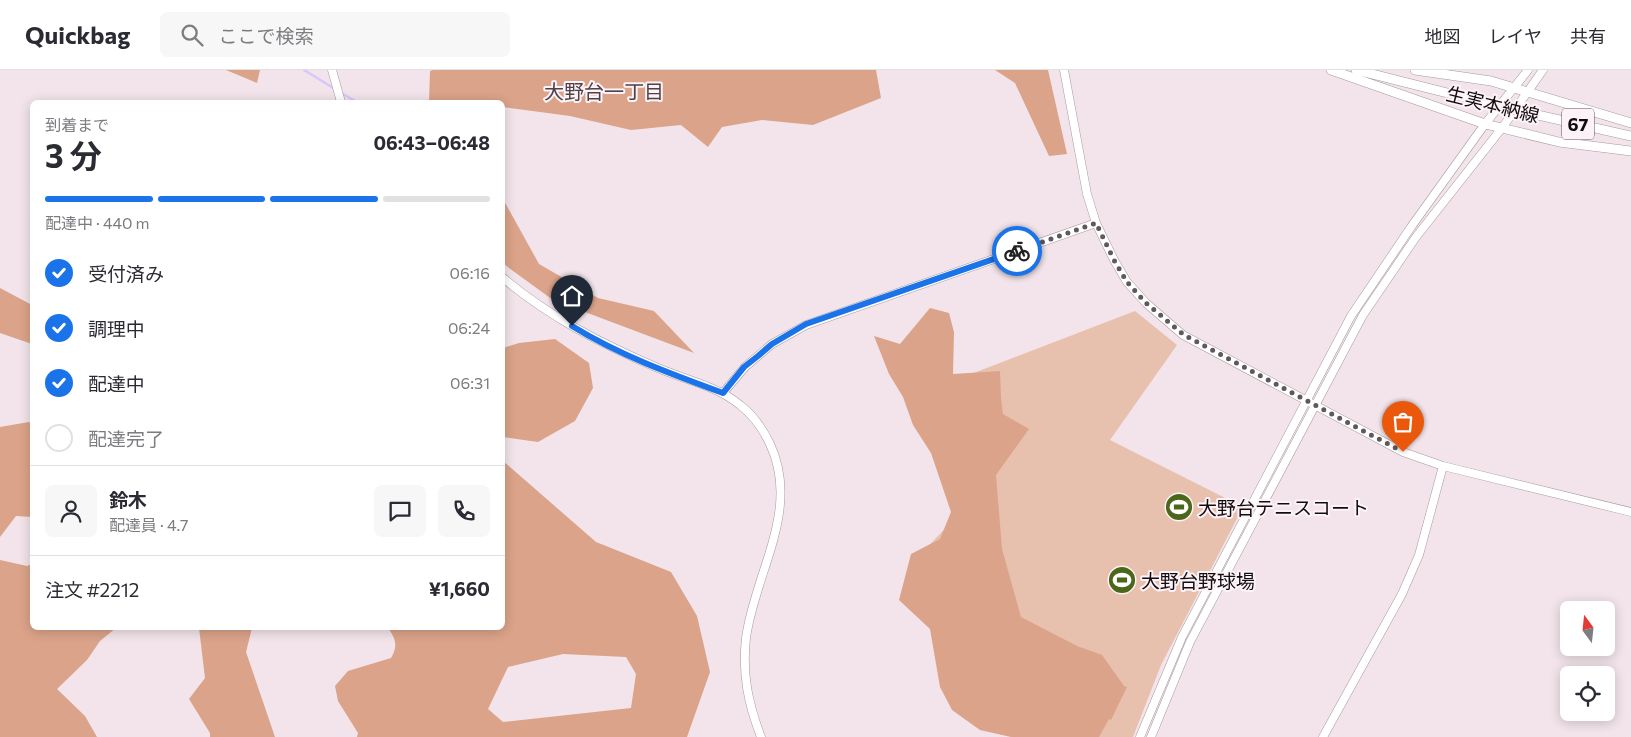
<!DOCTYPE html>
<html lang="ja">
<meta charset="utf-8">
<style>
:root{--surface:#fff;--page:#f7f7f7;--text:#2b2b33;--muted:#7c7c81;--line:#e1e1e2;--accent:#1a73e8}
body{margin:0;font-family:Commissioner,"Noto Sans JP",sans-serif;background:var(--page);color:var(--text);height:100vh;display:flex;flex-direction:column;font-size:19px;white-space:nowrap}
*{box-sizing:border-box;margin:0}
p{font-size:16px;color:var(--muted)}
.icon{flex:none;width:28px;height:28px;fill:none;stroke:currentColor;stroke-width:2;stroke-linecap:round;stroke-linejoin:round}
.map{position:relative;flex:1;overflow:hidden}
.side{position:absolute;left:30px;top:30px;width:475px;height:530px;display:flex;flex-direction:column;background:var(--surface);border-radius:8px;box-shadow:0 2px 12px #0003}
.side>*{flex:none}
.needle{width:32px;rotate:345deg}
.fabs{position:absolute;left:1560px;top:531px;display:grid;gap:10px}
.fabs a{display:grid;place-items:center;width:55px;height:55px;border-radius:8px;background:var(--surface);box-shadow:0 2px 12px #0003;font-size:25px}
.pin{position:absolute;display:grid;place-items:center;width:42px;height:42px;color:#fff;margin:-51px -21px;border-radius:50% 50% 50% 0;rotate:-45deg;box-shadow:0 0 5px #0007}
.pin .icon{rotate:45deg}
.courier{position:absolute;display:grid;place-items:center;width:50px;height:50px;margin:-25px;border:4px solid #1a73e8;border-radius:50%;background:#fff;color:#222;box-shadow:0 1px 6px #0007}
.headline em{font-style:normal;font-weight:700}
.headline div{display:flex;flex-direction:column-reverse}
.headline{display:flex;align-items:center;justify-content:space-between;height:85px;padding:0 15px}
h1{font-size:32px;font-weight:700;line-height:38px}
.bar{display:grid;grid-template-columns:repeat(4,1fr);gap:8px 5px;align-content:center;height:60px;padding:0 15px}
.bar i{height:6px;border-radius:4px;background:var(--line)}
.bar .on{background:var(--accent)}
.bar p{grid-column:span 4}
.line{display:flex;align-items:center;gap:12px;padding:0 15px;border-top:1px solid var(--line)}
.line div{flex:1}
.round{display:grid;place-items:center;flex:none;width:52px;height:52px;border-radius:8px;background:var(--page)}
ol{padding:0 15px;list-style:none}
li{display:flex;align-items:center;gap:15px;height:55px}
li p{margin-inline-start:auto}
li .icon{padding:5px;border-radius:50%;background:var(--accent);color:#fff;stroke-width:4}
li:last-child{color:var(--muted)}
li i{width:28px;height:28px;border:2px solid var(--line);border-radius:50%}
header{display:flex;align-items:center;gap:30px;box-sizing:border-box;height:70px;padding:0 25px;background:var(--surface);border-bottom:1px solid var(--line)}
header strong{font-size:24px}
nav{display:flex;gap:28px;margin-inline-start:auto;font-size:18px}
.search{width:350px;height:45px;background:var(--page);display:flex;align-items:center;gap:12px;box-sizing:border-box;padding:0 18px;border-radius:8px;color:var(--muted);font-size:19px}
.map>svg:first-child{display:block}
</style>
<header>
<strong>Quickbag</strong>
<div class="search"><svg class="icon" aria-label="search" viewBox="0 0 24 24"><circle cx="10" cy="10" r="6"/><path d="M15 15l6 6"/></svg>ここで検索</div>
<nav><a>地図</a><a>レイヤ</a><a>共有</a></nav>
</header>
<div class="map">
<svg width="1631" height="667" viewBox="0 0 1631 667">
<rect width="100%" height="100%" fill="#f2e4ea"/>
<!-- green -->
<path fill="#e8c0ae" d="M1135 241 1177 275 1110 370 1243 437 1161 595 1133 667H1019L917 488 957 446 950 312Z"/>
<!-- forest -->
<path fill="#dba389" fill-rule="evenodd" d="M226 0H260L257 13Z
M433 0H876L881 28 813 55 762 50 722 57 708 77 681 55 631 60 570 46 503 37 502 32H429L430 1Z
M995 0H1048L1067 84 1049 86 1015 13Z
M503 129 539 194 598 228 654 241 694 283 553 230 509 198 503 193Z
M0 218 32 235V274L0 263Z
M930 238 949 243 954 262 953 304 1000 301 1001 328 1003 344 1029 359 996 405 1002 479 1021 547 1077 576 1102 585 1124 616 1127 617 1111 650 1109 649 1099 667H1011L980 660 952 640 940 617 930 559 899 530 911 484 940 469 951 442 931 383 913 355 903 327 889 304 874 266 900 274Z
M555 269 589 293 593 318 575 351 538 372 503 367V278L519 273Z
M29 352 32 354V447L16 446 0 467V357Z
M503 391 596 472 671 502 697 546 710 602 687 667H357L358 663 338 631 335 616 348 601 391 588C398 576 396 569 388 558H502ZM563 584 626 587 636 604 631 638 503 652 488 639 508 597Z
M0 490 27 496 32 494V558H116L100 571 87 590 57 619 85 646 97 667H0Z
M199 558H252L246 582 275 667H210V663L189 629 205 608Z"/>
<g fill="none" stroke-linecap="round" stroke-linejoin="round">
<!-- stream -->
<path stroke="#d7c7fd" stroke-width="2.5" d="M304 0 335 19
M341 23 357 32"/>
<defs>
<path id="minor" d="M332 0 341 32
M1064 0 1087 124 1096 153 1114 190 1127 212 1146 233 1183 265 1403 382 1443 396 1631 442
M502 207C549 247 602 274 658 298 686 310 717 316 740 335 753 345 763 359 770 374 801 440 755 502 746 568 742 604 748 633 761 667
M723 323 745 297 772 274 806 255 1096 153
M1140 667 1182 567 1351 246 1411 157 1485 54 1528 0
M1151 667 1190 572 1363 245 1416 167 1502 58 1543 0
M1323 667 1402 524 1419 485 1443 396"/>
<path id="major" d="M1331 0 1485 54 1559 72 1631 81
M1356 0 1491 34
M1415 0 1491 11 1631 53
M1524 42 1631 66"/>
</defs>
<!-- minor casing -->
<use href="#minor" stroke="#a69a9e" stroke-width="9"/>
<!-- major casing -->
<use href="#major" stroke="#a69a9e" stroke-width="10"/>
<!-- minor -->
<use href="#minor" stroke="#fff" stroke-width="8"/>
<!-- major -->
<use href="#major" stroke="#fff" stroke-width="9"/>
<defs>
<path id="major-bridge" d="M1491 34 1524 42"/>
</defs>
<!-- major-bridge casing -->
<use href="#major-bridge" stroke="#a69a9e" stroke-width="10" stroke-linecap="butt"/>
<!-- major-bridge -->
<use href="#major-bridge" stroke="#fff" stroke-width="9"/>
</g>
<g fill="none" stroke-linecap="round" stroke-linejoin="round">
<!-- done -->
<path stroke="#60585b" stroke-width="5" stroke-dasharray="0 9" d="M1017 181 1096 153 1114 190 1127 212 1146 233 1184 265 1403 382"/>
<!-- route -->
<path stroke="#1a73e8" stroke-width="6" d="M572 256C619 285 671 304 723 323L744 297 758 286 772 274 806 254 1017 181"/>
</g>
<!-- icons -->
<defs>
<symbol id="stadium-disc" viewBox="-11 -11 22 22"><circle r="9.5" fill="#4b6719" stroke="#fdf2f7"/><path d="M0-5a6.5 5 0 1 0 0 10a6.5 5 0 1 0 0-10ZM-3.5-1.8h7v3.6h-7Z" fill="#fff"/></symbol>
</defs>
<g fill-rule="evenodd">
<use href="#stadium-disc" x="1163" y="421" width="32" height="32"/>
<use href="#stadium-disc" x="1106" y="494" width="32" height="32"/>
</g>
<g text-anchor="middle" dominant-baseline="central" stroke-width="4" stroke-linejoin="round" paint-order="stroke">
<!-- shield labels -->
<rect fill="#fdf2f7" stroke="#585154" stroke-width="1" x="1562" y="38.5" width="32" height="31" rx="4"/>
<g font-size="18" font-weight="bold" fill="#110c0e">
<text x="1578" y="54">67</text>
</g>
<!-- street labels -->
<g font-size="19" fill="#110c0e" stroke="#fdf2f7">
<text transform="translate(1493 34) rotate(14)">生実本納線</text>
</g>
<!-- poi labels -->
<g font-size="19" fill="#110c0e" stroke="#fdf2f7" text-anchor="start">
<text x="1198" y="437">大野台テニスコート</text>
<text x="1141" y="510">大野台野球場</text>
</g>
<!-- neighbourhood labels -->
<g font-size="20" fill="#4d4246" stroke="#fdf2f7">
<text x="604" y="21">大野台一丁目</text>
</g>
</g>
</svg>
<div class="fabs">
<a><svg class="needle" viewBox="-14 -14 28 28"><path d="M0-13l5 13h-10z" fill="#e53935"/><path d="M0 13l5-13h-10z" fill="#7c7c81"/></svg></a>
<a><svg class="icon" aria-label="locate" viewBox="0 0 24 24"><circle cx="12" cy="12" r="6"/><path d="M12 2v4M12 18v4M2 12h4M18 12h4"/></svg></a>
</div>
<div class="pin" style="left:1403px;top:382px;background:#ea580c"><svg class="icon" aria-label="bag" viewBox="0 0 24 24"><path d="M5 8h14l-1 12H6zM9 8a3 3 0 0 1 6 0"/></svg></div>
<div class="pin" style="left:572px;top:256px;background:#1f2937"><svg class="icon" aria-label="home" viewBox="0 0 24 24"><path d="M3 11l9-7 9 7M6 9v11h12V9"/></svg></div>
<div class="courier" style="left:1017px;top:181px"><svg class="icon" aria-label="bike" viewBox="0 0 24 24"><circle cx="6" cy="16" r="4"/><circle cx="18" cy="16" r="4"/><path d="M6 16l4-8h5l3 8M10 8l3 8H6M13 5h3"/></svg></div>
<section class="side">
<div class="headline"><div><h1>3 分</h1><p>到着まで</p></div><em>06:43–06:48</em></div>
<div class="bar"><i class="on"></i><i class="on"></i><i class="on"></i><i></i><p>配達中 · 440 m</p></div>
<ol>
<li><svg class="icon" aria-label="check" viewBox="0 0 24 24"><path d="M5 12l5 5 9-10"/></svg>受付済み<p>06:16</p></li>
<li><svg class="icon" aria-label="check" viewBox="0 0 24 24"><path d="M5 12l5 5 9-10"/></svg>調理中<p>06:24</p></li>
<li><svg class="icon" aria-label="check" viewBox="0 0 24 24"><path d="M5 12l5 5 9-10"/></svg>配達中<p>06:31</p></li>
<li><i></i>配達完了</li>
</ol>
<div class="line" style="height:90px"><a class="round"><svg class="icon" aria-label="person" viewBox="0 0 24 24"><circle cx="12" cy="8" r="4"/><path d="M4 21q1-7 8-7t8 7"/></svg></a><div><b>鈴木</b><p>配達員 · 4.7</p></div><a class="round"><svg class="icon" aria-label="chat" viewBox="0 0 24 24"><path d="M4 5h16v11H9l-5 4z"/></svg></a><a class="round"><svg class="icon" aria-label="phone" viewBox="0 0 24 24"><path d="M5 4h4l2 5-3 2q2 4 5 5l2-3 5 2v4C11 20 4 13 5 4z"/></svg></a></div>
<div class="line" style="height:65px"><div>注文 #2212</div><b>¥1,660</b></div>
</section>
</div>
